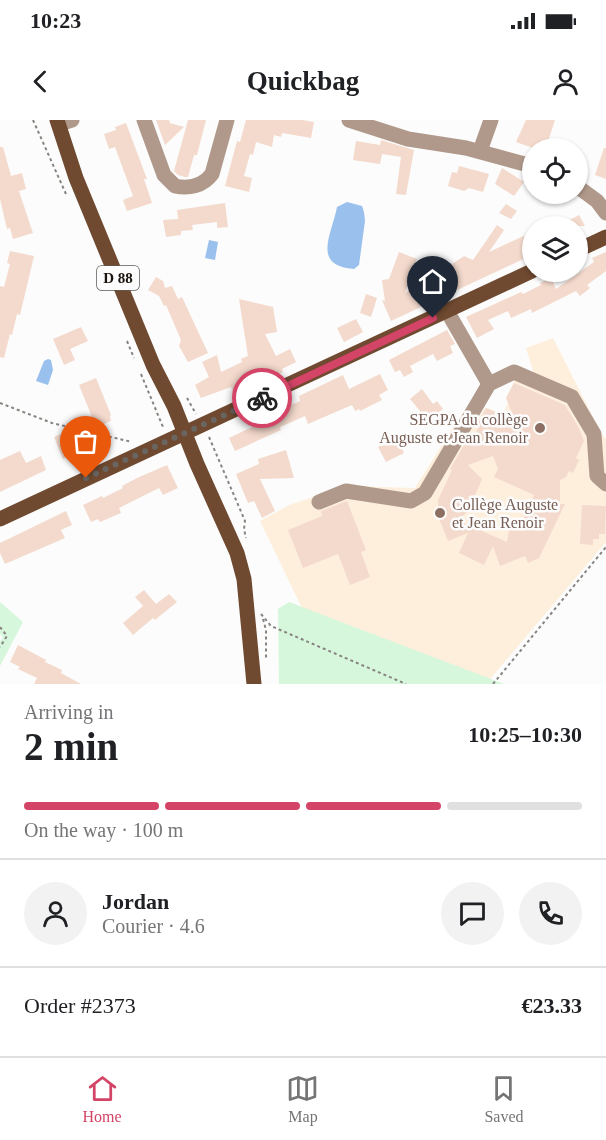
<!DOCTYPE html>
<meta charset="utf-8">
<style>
:root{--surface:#fff;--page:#f2f2f2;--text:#202124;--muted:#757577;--line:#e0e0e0;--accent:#d34467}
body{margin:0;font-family:Georgia,serif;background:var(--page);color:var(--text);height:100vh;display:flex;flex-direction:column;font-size:22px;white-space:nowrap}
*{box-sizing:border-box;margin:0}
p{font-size:20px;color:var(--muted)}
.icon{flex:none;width:33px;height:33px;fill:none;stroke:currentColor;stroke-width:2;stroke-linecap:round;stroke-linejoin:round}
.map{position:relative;height:564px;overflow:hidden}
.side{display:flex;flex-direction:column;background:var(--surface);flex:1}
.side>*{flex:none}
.buttons{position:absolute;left:522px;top:18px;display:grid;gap:12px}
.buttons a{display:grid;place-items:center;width:66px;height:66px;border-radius:50%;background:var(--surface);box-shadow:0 2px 4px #0004;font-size:30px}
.pin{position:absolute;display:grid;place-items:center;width:51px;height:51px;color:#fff;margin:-62px -26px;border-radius:50% 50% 50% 0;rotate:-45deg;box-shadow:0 0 6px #0007}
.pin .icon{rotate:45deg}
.courier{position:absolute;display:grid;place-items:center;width:60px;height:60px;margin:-30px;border:4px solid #d34467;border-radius:50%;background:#fff;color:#222;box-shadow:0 2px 8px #0007}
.head em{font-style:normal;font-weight:700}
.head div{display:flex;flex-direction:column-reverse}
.head{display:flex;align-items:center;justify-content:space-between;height:102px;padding:0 24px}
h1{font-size:39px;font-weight:700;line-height:45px}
.bar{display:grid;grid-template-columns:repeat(4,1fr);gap:9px 6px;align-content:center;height:72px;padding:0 24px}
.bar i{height:8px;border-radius:4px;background:var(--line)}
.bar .on{background:var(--accent)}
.bar p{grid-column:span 4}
.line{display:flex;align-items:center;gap:15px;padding:0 24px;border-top:2px solid var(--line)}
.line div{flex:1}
.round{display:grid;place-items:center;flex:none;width:63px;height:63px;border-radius:32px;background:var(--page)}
.status{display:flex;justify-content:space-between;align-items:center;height:42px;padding:0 30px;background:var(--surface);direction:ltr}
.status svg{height:16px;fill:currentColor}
header{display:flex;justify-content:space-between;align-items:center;height:78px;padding:0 24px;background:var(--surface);font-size:27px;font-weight:700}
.tabs{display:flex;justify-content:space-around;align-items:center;height:84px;border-top:2px solid var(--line);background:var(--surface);font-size:16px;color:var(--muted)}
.tabs a{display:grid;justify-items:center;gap:3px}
.tabs .on{color:var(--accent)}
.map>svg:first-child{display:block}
</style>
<div class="status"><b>10:23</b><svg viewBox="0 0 49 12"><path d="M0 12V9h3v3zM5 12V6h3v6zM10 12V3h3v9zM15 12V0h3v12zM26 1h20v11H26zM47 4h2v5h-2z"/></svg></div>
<header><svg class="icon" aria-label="back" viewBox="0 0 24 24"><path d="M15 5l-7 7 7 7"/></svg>Quickbag<svg class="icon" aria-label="person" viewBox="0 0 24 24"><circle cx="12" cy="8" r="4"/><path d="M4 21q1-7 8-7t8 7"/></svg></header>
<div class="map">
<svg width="606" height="564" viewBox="0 0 606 564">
<rect width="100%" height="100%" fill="#fbfcfb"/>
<!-- education -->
<path fill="#feefdc" d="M553 218 602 315 606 319V422L486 564 314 513 260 401 289 385 347 366 415 368 457 301 478 308 477 302 483 290 487 288 503 294 508 283 506 278 515 260 535 258 526 228Z"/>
<!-- green -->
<path fill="#d7f7dc" d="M0 482 23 502 0 546V521L3 518 0 513Z
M289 482 504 564H279L278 489Z"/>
<!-- water -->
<path fill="#9ac0ed" d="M347 82 362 86 364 92 365 101 359 145 354 149C311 146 332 114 337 87Z
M209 120 218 122 215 140 205 138Z
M48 239 51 240 53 250 48 265 36 261 44 241Z"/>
<!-- building -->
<path fill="#f4dacd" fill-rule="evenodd" d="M156 0H169L170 3 184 7 165 25Z
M188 0H206L197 35H194L188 57H185L178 55 174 51Z
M246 0H302L314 2 311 18 282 13 281 17 274 15 272 27 256 22 253 35 250 34 244 56 252 58 249 72 225 66 237 21 240 22Z
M526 0H555L546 28H533L516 22Z
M126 3 147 59H144L152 83 127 91 123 80 133 76 115 27 109 29 104 14 116 10 115 7Z
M381 20 414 30 406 75 396 74 401 37 382 34 380 44 353 40 356 21 380 25Z
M0 27H3L11 56 22 53 26 69 19 71 33 113 13 119 10 108 7 109 0 79Z
M604 28H606V59L595 55Z
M459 46 489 54 483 72 469 68 464 71 448 66 452 52 457 53Z
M502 48 524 62 514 76 495 64Z
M225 83 228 107 217 108V102L192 105 193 110 181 111V115L166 117 163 100 178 99 177 90Z
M506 84 517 91 511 99 499 93Z
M579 95 585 106H558Z
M497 105 504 110 489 132 532 112V135L391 201 382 180 385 181 382 160 389 159 399 132 417 139 405 173 417 166 418 168 452 153 443 150 464 136 473 140Z
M10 131 34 136 20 195 17 194 12 215 10 214 4 238 0 237V166L4 167 10 144 7 143Z
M606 132V151L587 165 590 168 580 176 576 171 532 193 531 189 511 198 508 191 488 200 494 209 477 218 466 197 521 172 523 174 541 165 540 163 551 158 556 169 594 142 592 138Z
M156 157 163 161 165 168 172 166 178 179 182 177 208 233 188 242 179 226 181 220 166 185 164 186 159 176 148 170Z
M366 174 377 178 371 197 360 193Z
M239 179 273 187 277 212 265 214 276 236 290 229 296 242 282 249 283 252 234 274 231 267 201 278 195 265 209 257 202 242 217 235 221 252 242 242 241 239 248 236Z
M356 199 363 212 344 222 337 208Z
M81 207 88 221 70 229 75 240 64 245 53 219Z
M447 210 455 224 450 226 453 233 437 241 433 234 410 246 413 252 404 257 400 250 395 252 389 240Z
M380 254 388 270 379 275 382 280 360 291 359 289 355 291 352 285 308 304 305 296 280 307 281 310 235 331 229 318 252 307 247 295 249 294 261 299 300 281 299 276 343 255 349 269Z
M96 258 111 295 110 296 111 301 96 307 79 265Z
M514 263 565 285 579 308 584 321 576 338 579 340 573 353 569 351 566 357 560 360V384H565L539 438 528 443 525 436 500 446 493 426 484 445 459 433 468 413 448 421 438 396V380L452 350 450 349 467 320 471 322 479 307 478 303 486 288 515 300 506 278ZM493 336 498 349 494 357 534 375 520 407H512L509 410 507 422 457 400 468 392 482 359 468 345Z
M422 269 433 284 437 281 443 289 421 306 413 296 420 291 410 279Z
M61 314 91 318 96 329 76 338 74 334 63 339 54 317Z
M397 318 404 333 386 342 378 327Z
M286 330 294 358 260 359 275 391 262 398 254 381 248 383 236 354 259 344 258 339Z
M20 331 26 343 41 336 46 350 0 372V340Z
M167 345 178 368 163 375 159 368 119 388 121 393 100 402 98 399 91 402 83 385 102 376 103 378 123 368 122 366 137 358Z
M347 381 366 430 361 432 370 457 350 465 338 434 303 448 288 410 322 396 321 391Z
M582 385 606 386 605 414H599V419H593V425L580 424Z
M66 391 72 405 61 410 65 418 5 444 0 433V423Z
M144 470 156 484 169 474 177 482 155 500 153 498 133 515 123 503 143 486 135 477Z
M18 525 46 540 45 542 62 550 61 553 81 564H34L37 558 18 549 20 547 10 542Z"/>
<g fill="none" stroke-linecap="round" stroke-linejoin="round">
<!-- path -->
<path stroke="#878480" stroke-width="2" stroke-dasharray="3 3" stroke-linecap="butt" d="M33 0 66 74
M127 221 134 238
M141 254 163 307
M187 278 196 294
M0 283 52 303 132 322
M209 317 245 401 244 409 246 418
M261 494 271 506 406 564
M263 499 266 510V538
M0 507 7 516 0 527
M493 564 606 427"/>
<!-- minor -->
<path stroke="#b0998b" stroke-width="15" d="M144 0 164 55 175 66C189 69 203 66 212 54L227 0
M349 0 408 19 466 28 532 46
M59 4 72 0
M480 31 491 0
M578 67 597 81 606 93
M447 191 489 264 514 252 572 277 594 314 597 356 606 364
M319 382 346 371 411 381 425 373 489 264"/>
<!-- major -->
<path stroke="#6f4930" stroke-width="15" d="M57 0 76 58 153 245 174 286 197 344 237 433 244 459 254 564
M578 130 606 117
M0 399 532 151"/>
</g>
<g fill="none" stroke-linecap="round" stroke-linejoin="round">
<!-- done -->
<path stroke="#696561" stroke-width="6" stroke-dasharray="0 10.8" d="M86 358 262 278"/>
<!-- route -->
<path stroke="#d34467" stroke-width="8" d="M262 278 433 198"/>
</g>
<!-- markers -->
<g fill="#8d6e63" stroke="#fbfcfb" stroke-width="2">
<circle cx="540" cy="308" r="6"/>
<circle cx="440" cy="393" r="6"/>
</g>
<g text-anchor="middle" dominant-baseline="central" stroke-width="5" stroke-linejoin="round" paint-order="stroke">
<!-- shield labels -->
<rect fill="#fbfcfb" stroke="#5e5a55" stroke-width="1.5" x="97" y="146" width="42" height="24" rx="4.5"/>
<g font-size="15" font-weight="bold" fill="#1b140e">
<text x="118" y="158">D 88</text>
</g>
<!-- education labels -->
<g font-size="16" fill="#785e54" stroke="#fbfcfb" text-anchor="end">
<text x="528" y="299">SEGPA du collège<tspan x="528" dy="18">Auguste et Jean Renoir</tspan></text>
<text x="452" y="384" text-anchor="start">Collège Auguste<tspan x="452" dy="18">et Jean Renoir</tspan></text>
</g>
</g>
</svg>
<div class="buttons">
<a><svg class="icon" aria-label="locate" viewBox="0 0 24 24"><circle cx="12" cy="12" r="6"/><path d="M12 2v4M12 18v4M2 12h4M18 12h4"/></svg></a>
<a><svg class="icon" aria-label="layers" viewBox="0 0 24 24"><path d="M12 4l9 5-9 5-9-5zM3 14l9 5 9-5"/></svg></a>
</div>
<div class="pin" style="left:86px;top:358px;background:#ea580c"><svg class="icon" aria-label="bag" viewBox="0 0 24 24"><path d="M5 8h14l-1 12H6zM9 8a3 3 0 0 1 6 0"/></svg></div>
<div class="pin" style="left:433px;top:198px;background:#1f2937"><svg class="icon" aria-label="home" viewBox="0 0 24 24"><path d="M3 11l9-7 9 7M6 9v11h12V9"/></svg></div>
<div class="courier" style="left:262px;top:278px"><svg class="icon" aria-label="bike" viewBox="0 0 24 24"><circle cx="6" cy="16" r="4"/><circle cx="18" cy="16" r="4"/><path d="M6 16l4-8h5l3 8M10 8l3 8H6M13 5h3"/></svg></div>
</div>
<section class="side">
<div class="head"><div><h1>2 min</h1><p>Arriving in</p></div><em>10:25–10:30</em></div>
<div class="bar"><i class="on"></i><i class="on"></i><i class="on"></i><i></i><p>On the way · 100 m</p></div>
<div class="line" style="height:108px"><a class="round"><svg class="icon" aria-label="person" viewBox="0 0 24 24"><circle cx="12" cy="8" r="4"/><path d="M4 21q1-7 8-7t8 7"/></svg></a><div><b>Jordan</b><p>Courier · 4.6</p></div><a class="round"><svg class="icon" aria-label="chat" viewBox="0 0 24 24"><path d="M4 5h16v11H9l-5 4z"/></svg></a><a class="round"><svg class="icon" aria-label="phone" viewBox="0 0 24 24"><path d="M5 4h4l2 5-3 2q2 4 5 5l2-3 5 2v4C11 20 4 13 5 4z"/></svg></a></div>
<div class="line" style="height:78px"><div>Order #2373</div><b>€23.33</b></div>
</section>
<nav class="tabs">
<a class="on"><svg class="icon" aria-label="home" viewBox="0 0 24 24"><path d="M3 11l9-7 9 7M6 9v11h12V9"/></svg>Home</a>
<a><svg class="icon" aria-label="map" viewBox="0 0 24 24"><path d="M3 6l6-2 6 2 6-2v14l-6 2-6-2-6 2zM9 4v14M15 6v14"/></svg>Map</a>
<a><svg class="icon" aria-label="saved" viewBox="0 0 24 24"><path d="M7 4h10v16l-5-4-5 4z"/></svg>Saved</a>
</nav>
